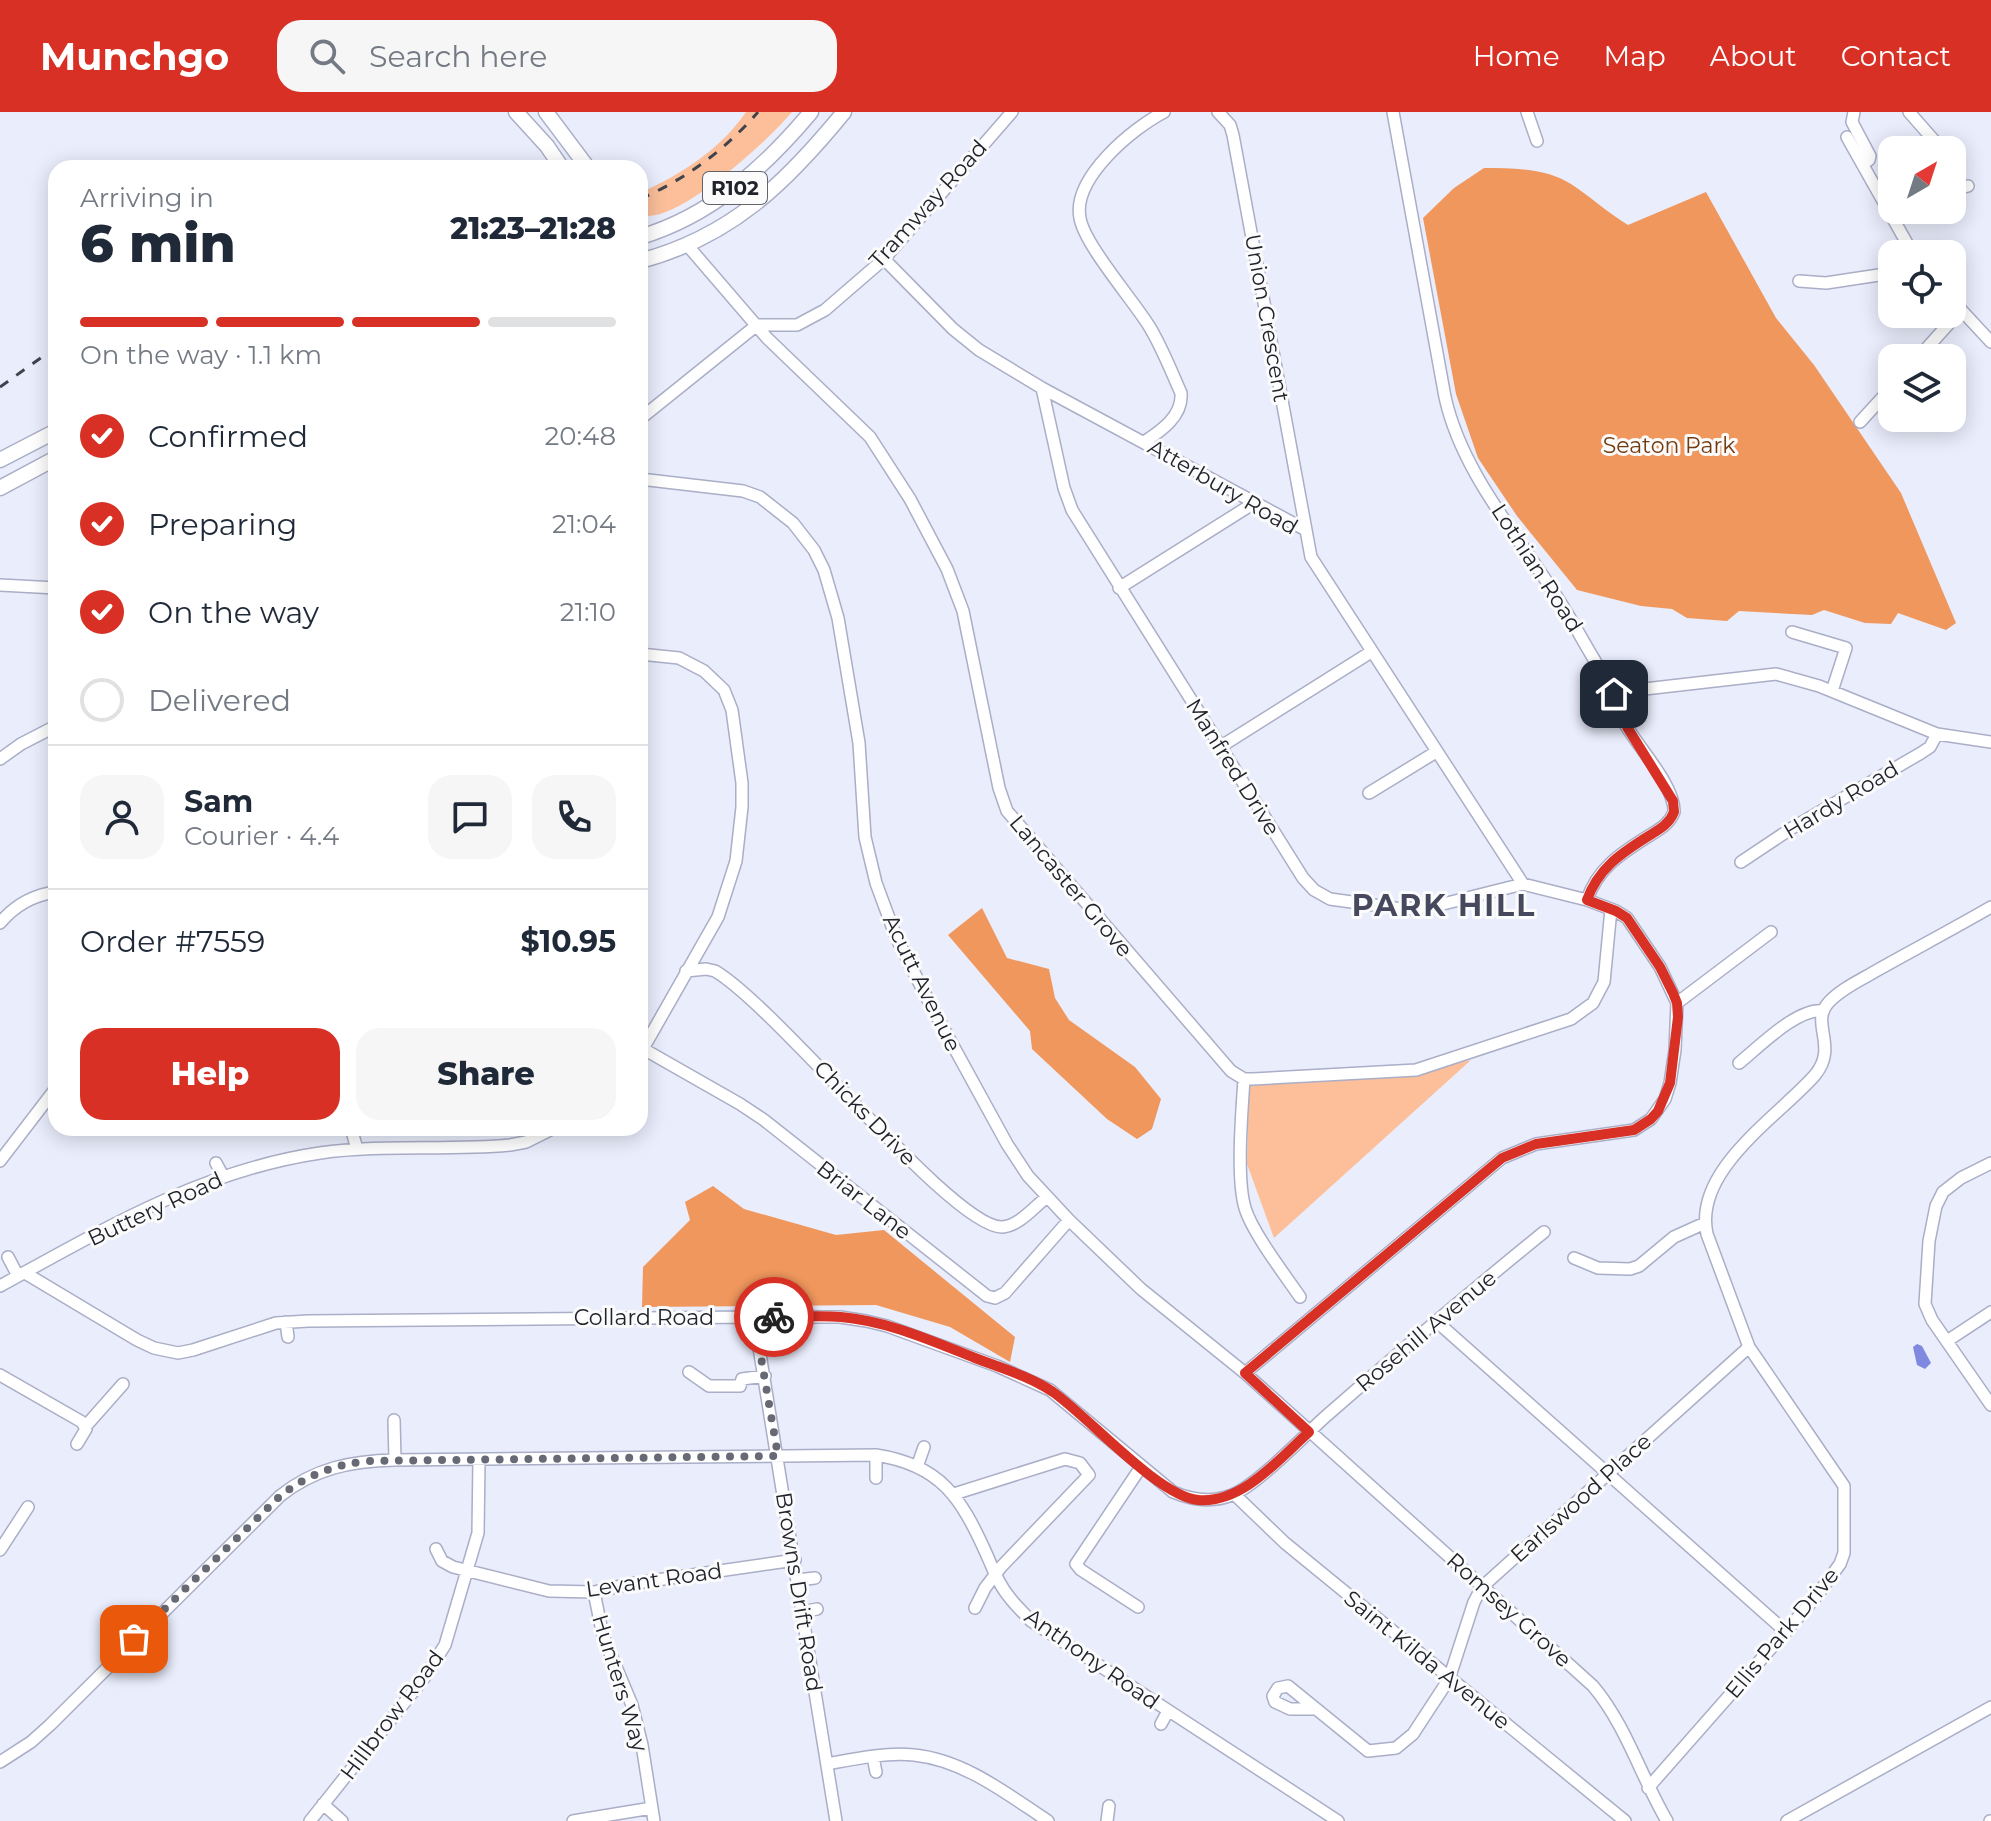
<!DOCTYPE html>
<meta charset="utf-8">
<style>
:root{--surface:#fff;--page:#f6f6f7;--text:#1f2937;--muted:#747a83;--line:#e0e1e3;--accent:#d93025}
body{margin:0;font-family:Montserrat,sans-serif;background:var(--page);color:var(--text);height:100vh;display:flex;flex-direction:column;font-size:30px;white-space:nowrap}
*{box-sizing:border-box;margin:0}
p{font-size:26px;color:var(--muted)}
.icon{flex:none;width:44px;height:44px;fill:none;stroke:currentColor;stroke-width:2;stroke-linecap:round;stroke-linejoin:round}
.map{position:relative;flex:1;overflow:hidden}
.side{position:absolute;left:48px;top:48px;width:600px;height:976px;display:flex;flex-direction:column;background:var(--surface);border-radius:24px;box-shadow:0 4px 20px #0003}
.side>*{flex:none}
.needle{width:52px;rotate:39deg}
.tools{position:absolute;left:1878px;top:24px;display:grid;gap:16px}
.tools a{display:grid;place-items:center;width:88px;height:88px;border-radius:16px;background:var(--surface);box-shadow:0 4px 20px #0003;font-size:40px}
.pin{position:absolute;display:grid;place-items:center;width:68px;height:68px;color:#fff;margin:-34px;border-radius:16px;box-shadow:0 4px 12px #0006}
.courier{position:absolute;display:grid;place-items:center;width:80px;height:80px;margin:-40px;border:6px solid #d93025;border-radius:50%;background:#fff;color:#222;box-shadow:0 2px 10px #0007}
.summary em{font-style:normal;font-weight:800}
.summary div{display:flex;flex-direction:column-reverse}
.summary{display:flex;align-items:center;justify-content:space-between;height:136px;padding:0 32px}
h1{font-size:52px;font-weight:800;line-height:60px}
.bar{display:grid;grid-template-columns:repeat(4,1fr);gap:12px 8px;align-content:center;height:96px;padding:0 32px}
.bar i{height:10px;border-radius:6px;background:var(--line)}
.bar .selected{background:var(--accent)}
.bar p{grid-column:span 4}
.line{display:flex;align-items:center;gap:20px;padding:0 32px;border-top:2px solid var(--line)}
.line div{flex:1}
.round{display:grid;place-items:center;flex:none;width:84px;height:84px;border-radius:24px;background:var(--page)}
ol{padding:0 32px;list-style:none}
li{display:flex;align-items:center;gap:24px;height:88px}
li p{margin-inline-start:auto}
li .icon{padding:8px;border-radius:50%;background:var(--accent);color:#fff;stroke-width:4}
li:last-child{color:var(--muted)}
li i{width:44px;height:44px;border:4px solid var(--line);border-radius:50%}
.cta{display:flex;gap:16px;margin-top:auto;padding:16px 32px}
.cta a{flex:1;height:92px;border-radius:24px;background:var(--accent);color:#fff;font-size:32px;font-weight:800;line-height:92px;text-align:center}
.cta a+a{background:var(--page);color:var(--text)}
header{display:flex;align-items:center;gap:48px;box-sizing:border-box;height:112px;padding:0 40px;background:var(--accent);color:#fff}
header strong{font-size:38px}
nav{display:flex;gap:44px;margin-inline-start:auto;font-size:28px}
.search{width:560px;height:72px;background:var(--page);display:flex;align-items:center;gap:20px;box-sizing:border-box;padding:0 28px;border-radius:24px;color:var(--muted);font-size:30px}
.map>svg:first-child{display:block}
</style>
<header>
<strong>Munchgo</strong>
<div class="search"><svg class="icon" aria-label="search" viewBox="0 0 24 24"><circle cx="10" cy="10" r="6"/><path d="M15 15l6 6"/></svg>Search here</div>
<nav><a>Home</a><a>Map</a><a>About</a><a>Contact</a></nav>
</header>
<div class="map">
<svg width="1991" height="1709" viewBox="0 0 1991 1709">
<rect width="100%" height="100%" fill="#eaedfc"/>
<!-- green -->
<path fill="#fcbf9a" d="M746 0H792C770 27 675 115 640 103V81C680 63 721 37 746 0Z
M1471 948 1274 1126 1247 1052 1249 973 1404 963Z"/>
<!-- forest -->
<path fill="#ef975d" d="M1484 56C1513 56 1546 56 1571 72 1591 85 1608 101 1628 113L1706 80 1776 206 1814 253 1901 381 1956 511 1946 518 1898 501 1891 512 1865 511 1824 498 1812 503 1739 499 1727 509 1687 506 1672 497 1641 494 1577 478 1517 404 1478 346 1456 282 1423 106 1454 76Z
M982 796 1007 846 1049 857 1055 886 1069 908 1135 955 1161 987 1152 1017 1137 1027 1107 1007 1032 937 1030 919 948 823Z
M713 1074 744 1097 836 1123 884 1118 1015 1225 1010 1250 950 1215 876 1193 642 1195 643 1155 690 1108 685 1090Z"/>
<!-- water -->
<path fill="#8089e0" d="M1917 1232 1922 1234 1931 1251 1925 1257 1917 1253 1913 1235Z"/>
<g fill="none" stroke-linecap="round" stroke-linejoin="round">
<defs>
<path id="minor" d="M1218 0 1230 13 1233 23 1311 445 1523 772
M1393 0 1445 285C1461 358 1515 420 1555 482 1575 512 1591 545 1612 576L1627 579 1776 562 1819 574 1937 622 1991 630
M1527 0 1537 29
M1854 0 1852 10 1870 44 1869 48 1862 52
M1909 0 1938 33
M1847 25 1913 142
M1952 78 1968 74
M1881 85 1892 77
M688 134 767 226 870 325 910 387 947 457 963 499 999 676 1007 699 1231 959 1244 967H1253L1416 958 1571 907 1593 891 1604 870 1611 797
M884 147 953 217 979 238 1042 276 1304 417
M1799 169 1826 171 1892 161
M1952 188 1991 230
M757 213H797L825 198 884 147 1012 0
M1918 246 1961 198
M1042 276 1064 376 1072 398 1303 766 1314 778 1330 787 1402 797 1435 794 1523 772 1587 788 1616 799 1627 806 1660 855 1677 891 1675 938 1670 971 1665 987 1651 1007 1634 1018 1536 1032 1502 1046 1245 1261
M640 307 757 213
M1860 310 1892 275
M1144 330C1161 319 1183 304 1181 281 1171 259 1162 235 1149 214 1133 188 1084 132 1080 106 1072 66 1133 16 1164 0
M640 367 743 379 760 385 793 411 814 438 824 458 838 506 859 631 865 725 876 771 896 825 928 888 1007 1032 1028 1064 1069 1108 1141 1177 1245 1261 1593 1574C1626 1613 1641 1665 1667 1709
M0 473 56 476
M1119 476 1254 391
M1792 520 1846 536 1832 579
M640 542 679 546 704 559 724 578 732 598 742 671V695L736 749 718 805 640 942
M1220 635 1371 540
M0 647 21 632 54 615
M1369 681 1436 640
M1741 750 1792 716 1921 641 1930 635 1937 622
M1587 788C1597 757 1620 742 1647 725 1658 718 1669 713 1674 700 1675 674 1638 635 1625 612 1619 600 1616 588 1612 576
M0 811C15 793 33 783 56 780
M686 859 706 857 715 859C778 896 953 1116 1002 1115 1019 1114 1034 1095 1047 1085
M1677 891 1771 820
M640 935 740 992 764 1008 987 1184 995 1186 1005 1181 1069 1108
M1739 951C1759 935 1798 895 1823 899
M1244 967C1242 999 1236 1066 1245 1096 1252 1120 1285 1163 1300 1185
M351 1016 357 1037
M0 1049 56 976
M216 1051 223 1064
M1991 1051 1961 1066 1943 1080 1936 1094 1929 1129 1925 1192 1932 1208 1991 1293
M8 1145 18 1164
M1574 1146 1598 1156 1630 1157 1639 1154 1674 1125 1705 1111
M25 1161 137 1228 154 1236 178 1241 193 1238 276 1211 308 1209 754 1205H840L866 1209 887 1214 997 1254 1050 1278 1173 1380C1192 1388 1212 1391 1232 1383 1257 1373 1303 1325 1325 1305 1397 1242 1470 1180 1544 1120
M0 1174C102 1118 203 1058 320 1041 383 1032 447 1039 510 1033L526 1030 554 1016
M754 1205 836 1709
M1436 1209 1786 1520
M286 1210 288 1225
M1947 1229 1991 1200
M689 1260 709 1274H740L742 1267 765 1264
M0 1263 82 1310 86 1317 77 1332
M394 1308 395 1348
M85 1315 123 1272
M876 1343V1366
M917 1355 924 1335
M954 1382 1065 1347 1080 1351 1089 1363 1001 1455 985 1476 975 1496
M1234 1382 1285 1431 1625 1709
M436 1437 442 1449 453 1455 549 1479 594 1480 629 1472 795 1448
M0 1438 28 1395
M797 1468 815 1466
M594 1480 603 1524 632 1593 642 1633 654 1709
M1138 1495 1081 1458 1076 1452 1141 1355
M802 1500 817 1497
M1314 1597H1290L1275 1590 1273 1584 1278 1576 1288 1574 1368 1639 1396 1636 1413 1622 1449 1567 1474 1490 1482 1475 1749 1235
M1161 1612 1168 1599
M873 1645 876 1660
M0 1650 31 1630 50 1613 280 1384C315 1356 351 1349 395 1348L876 1343C941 1353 961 1386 986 1441 993 1457 999 1473 1010 1486 1016 1494 1024 1501 1031 1509L1338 1709
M827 1652C854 1647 886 1640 914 1643 964 1648 1007 1682 1048 1709
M1648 1676 1815 1486 1840 1452 1844 1441V1374L1749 1235 1707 1122C1693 1058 1778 1005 1815 963 1839 934 1809 911 1829 890 1841 877 1859 869 1874 860 1913 838 1953 817 1991 795
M323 1692 342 1709
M310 1709 424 1566 445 1533 478 1421 479 1348
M573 1709 652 1696
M1107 1709 1109 1694
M1787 1709 1991 1595
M1990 1709H1991"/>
<path id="major" d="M516 0 547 34 562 56
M546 0 588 56
M640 125C711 104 765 55 811 0
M640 149C731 125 786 71 844 0
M0 348 56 319
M0 376 56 346"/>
</defs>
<!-- minor casing -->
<use href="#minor" stroke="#aaaec6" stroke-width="14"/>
<!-- major casing -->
<use href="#major" stroke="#aaaec6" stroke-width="17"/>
<!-- minor -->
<use href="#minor" stroke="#fff" stroke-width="11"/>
<!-- major -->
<use href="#major" stroke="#fff" stroke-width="14"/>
<!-- rail -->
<path stroke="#40424c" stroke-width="3" stroke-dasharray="10 10" stroke-linecap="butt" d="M640 87C686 67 725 38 758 0
M0 275 56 235"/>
</g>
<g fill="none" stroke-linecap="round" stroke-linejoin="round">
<!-- done -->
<path stroke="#676a75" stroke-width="8" stroke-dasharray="0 14.4" d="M134 1527 280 1384C307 1363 334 1353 367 1349L778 1344 754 1205H774"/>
<!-- route -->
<path stroke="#d93025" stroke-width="10" d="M774 1205C796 1205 819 1203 841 1205 888 1209 932 1229 975 1246 1001 1256 1029 1264 1053 1280 1090 1306 1158 1384 1198 1388 1242 1392 1279 1347 1309 1320L1245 1261 1502 1046 1536 1032 1634 1018 1651 1007 1658 999 1670 971 1678 905 1677 891 1673 881 1660 855 1627 806 1616 799 1587 788C1598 757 1620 742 1647 725 1658 718 1669 713 1674 700L1673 689 1627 615 1614 582"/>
</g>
<g text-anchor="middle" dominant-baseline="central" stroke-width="6" stroke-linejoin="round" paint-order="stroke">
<!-- shield labels -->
<rect fill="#fbfbfb" stroke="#62646a" stroke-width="2" x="703" y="60" width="64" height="32" rx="6"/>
<g font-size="20" font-weight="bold" fill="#21232c">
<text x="735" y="76">R102</text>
</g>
<!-- street labels -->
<g font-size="22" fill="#21232c" stroke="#fbfbfb">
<text transform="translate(928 92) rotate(-48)">Tramway Road</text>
<text transform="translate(1267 206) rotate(80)">Union Crescent</text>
<text transform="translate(1223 375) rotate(30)">Atterbury Road</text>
<text transform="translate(1537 456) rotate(57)">Lothian Road</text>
<text transform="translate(1233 655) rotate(58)">Manfred Drive</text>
<text transform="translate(1841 688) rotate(-31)">Hardy Road</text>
<text transform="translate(1071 774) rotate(50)">Lancaster Grove</text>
<text transform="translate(922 871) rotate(64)">Acutt Avenue</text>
<text transform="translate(865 1001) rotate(46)">Chicks Drive</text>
<text transform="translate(864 1088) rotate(38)">Briar Lane</text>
<text transform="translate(155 1097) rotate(-25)">Buttery Road</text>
<text x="644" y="1205">Collard Road</text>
<text transform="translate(1426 1219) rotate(-40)">Rosehill Avenue</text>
<text transform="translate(1581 1386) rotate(-42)">Earlswood Place</text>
<text transform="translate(654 1468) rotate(-8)">Levant Road</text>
<text transform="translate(799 1480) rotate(81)">Browns Drift Road</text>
<text transform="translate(1509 1498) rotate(42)">Romsey Grove</text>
<text transform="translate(1782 1521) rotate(-50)">Ellis Park Drive</text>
<text transform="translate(1092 1547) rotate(35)">Anthony Road</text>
<text transform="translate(1427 1548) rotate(39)">Saint Kilda Avenue</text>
<text transform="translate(620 1571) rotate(73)">Hunters Way</text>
<text transform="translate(392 1603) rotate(-53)">Hillbrow Road</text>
</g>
<!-- park labels -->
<g font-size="22" fill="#723a0f" stroke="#fbfbfb">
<text x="1669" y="333">Seaton Park</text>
</g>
<!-- district labels -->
<g font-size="30" font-weight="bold" letter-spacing="2" fill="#46495e" stroke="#fbfbfb">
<text x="1444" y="793">PARK HILL</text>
</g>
</g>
</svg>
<div class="tools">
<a><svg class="needle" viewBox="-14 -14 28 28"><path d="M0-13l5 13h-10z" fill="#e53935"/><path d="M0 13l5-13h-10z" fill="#747a83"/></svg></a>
<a><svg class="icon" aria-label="locate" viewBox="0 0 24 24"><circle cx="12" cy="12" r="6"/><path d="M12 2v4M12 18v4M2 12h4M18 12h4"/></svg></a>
<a><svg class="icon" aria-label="layers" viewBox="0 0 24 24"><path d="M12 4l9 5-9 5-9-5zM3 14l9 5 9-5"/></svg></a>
</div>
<div class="pin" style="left:134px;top:1527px;background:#ea580c"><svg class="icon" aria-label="bag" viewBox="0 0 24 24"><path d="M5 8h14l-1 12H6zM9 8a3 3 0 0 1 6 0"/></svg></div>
<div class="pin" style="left:1614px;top:582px;background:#1f2937"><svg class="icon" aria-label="home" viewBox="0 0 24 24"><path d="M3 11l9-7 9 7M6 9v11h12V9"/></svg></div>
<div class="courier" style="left:774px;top:1205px"><svg class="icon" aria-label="bike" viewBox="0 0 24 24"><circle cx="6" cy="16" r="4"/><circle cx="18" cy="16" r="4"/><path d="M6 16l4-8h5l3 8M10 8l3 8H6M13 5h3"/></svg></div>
<section class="side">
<div class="summary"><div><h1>6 min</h1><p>Arriving in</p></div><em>21:23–21:28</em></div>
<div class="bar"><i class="selected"></i><i class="selected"></i><i class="selected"></i><i></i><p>On the way · 1.1 km</p></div>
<ol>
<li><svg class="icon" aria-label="check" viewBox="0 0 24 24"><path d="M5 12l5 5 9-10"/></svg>Confirmed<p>20:48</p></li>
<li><svg class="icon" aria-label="check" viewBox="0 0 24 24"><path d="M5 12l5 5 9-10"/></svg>Preparing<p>21:04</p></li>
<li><svg class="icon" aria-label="check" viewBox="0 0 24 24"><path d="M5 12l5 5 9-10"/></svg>On the way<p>21:10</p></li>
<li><i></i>Delivered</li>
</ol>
<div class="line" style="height:144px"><a class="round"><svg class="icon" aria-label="person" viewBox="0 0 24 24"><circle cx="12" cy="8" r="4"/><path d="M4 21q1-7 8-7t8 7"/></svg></a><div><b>Sam</b><p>Courier · 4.4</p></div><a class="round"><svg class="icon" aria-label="chat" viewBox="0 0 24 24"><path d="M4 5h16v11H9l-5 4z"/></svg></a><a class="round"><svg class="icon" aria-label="phone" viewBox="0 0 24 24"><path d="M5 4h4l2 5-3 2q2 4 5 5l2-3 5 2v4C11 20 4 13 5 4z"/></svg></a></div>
<div class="line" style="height:104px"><div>Order #7559</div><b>$10.95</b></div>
<div class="cta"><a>Help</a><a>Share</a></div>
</section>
</div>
